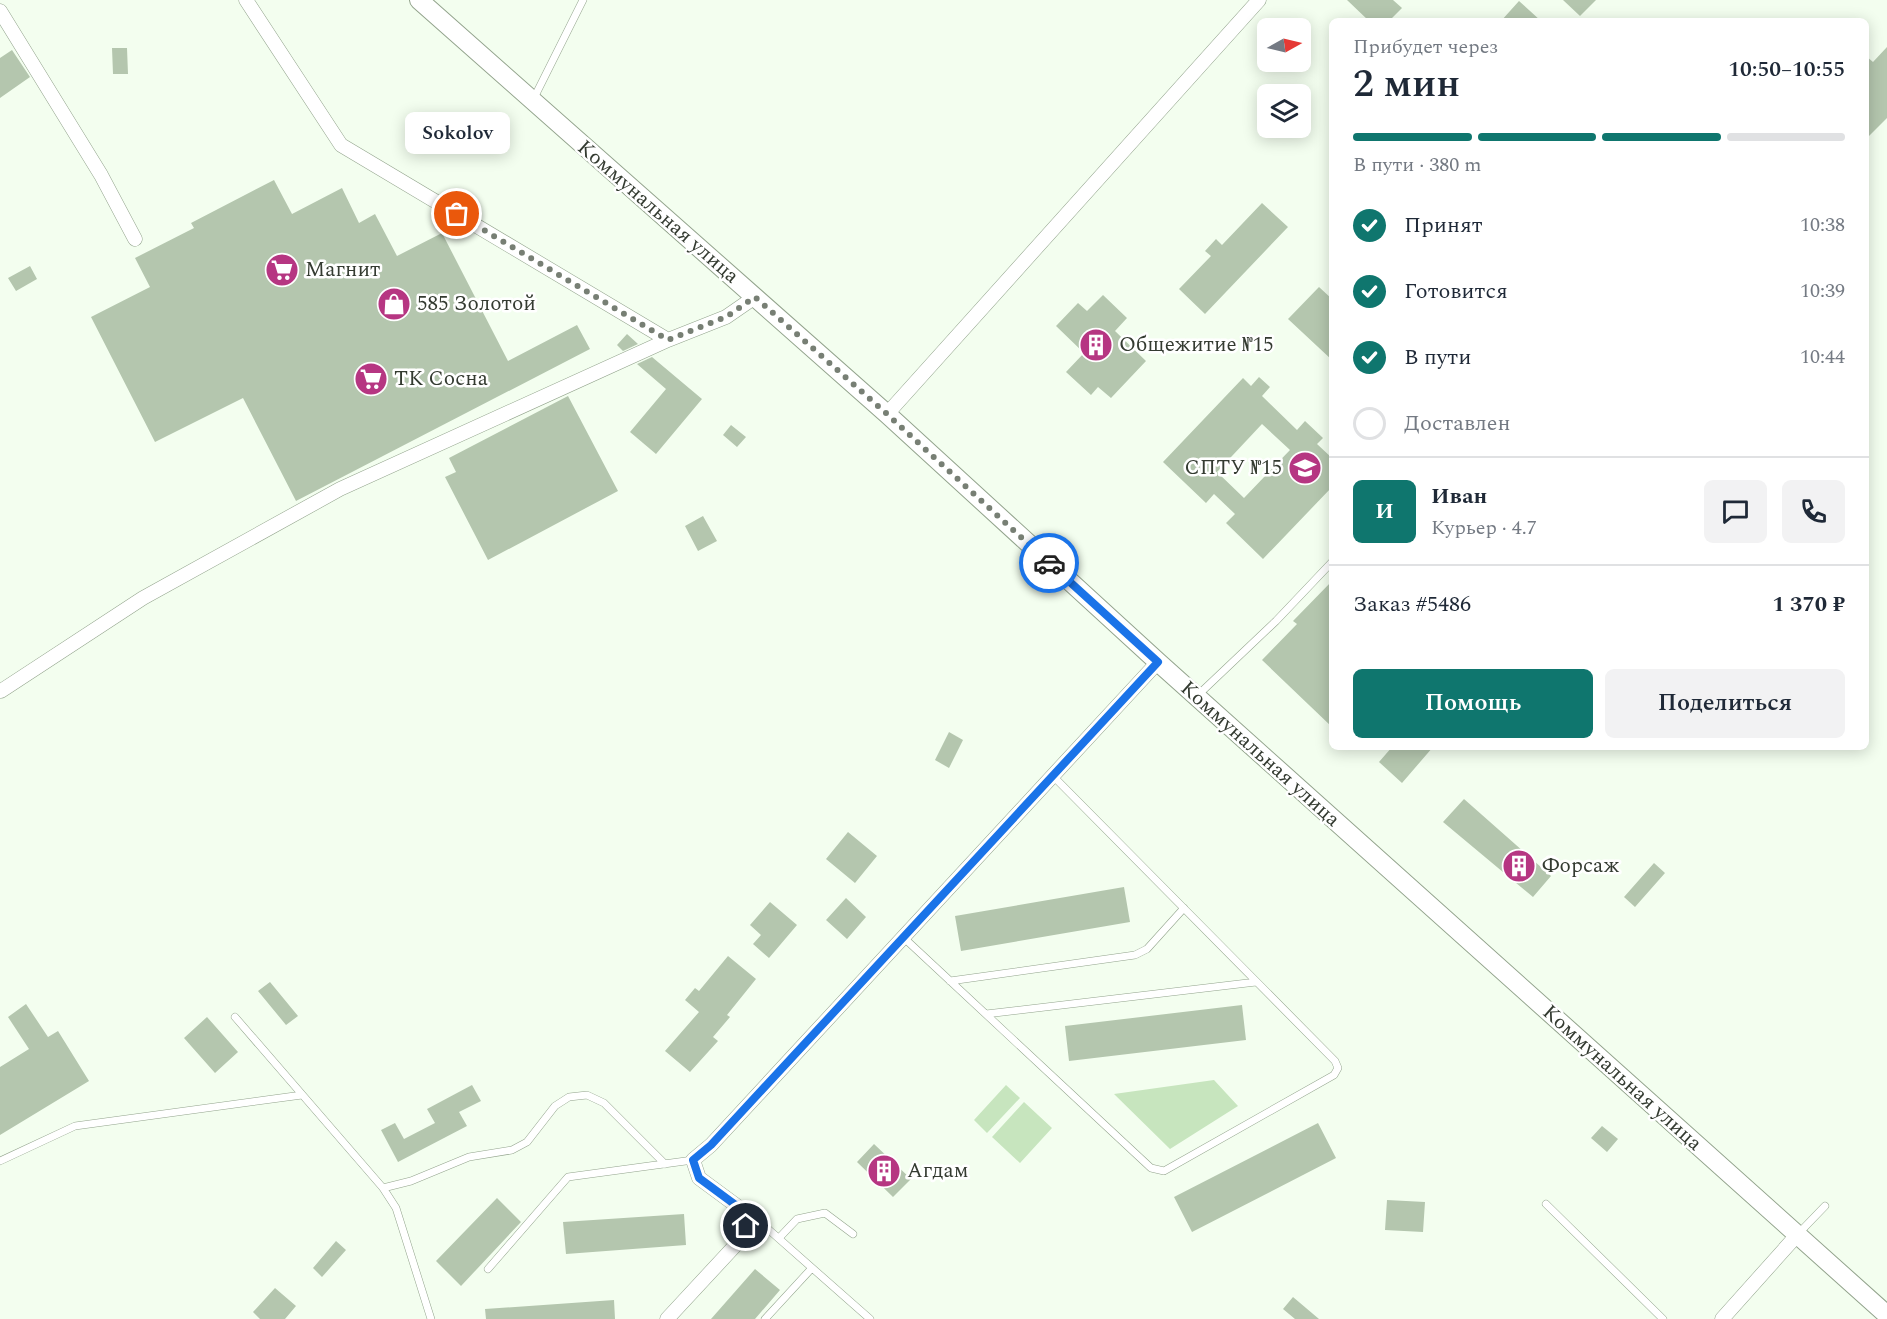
<!DOCTYPE html>
<html lang="ru">
<meta charset="utf-8">
<style>
:root{--surface:#fff;--page:#f2f2f3;--text:#1f2937;--muted:#747a83;--line:#e0e1e3;--accent:#0f766e}
body{margin:0;font-family:Spectral,serif;background:var(--page);color:var(--text);height:100vh;display:flex;flex-direction:column;font-size:22px;white-space:nowrap}
*{box-sizing:border-box;margin:0}
p{font-size:20px;color:var(--muted)}
.icon{flex:none;width:33px;height:33px;fill:none;stroke:currentColor;stroke-width:2;stroke-linecap:round;stroke-linejoin:round}
.map{position:relative;flex:1;overflow:hidden}
.drawer{position:absolute;left:1329px;top:18px;width:540px;height:732px;display:flex;flex-direction:column;background:var(--surface);border-radius:9px;box-shadow:0 3px 15px #0003}
.drawer>*{flex:none}
.needle{width:39px;rotate:82deg}
.controls{position:absolute;left:1257px;top:18px;display:grid;gap:12px}
.controls a{display:grid;place-items:center;width:54px;height:54px;border-radius:9px;background:var(--surface);box-shadow:0 3px 15px #0003;font-size:30px}
.pin{position:absolute;display:grid;place-items:center;width:51px;height:51px;color:#fff;margin:-26px;border:3px solid #fff;border-radius:50%;box-shadow:0 2px 6px #0007}
.courier{position:absolute;display:grid;place-items:center;width:60px;height:60px;margin:-30px;border:4px solid #1a73e8;border-radius:50%;background:#fff;color:#222;box-shadow:0 2px 8px #0007}
.bubble{position:absolute;height:42px;border-radius:9px;background:var(--surface);box-shadow:0 3px 15px #0003;font-size:20px;font-weight:600;line-height:42px;text-align:center}
.overview em{font-style:normal;font-weight:600}
.overview div{display:flex;flex-direction:column-reverse}
.overview{display:flex;align-items:center;justify-content:space-between;height:102px;padding:0 24px}
h1{font-size:39px;font-weight:600;line-height:45px}
.bar{display:grid;grid-template-columns:repeat(4,1fr);gap:9px 6px;align-content:center;height:72px;padding:0 24px}
.bar i{height:8px;border-radius:4px;background:var(--line)}
.bar .active{background:var(--accent)}
.bar p{grid-column:span 4}
.line{display:flex;align-items:center;gap:15px;padding:0 24px;border-top:2px solid var(--line)}
.line div{flex:1}
.round{display:grid;place-items:center;flex:none;width:63px;height:63px;border-radius:9px;background:var(--page)}
ol{padding:0 24px;list-style:none}
li{display:flex;align-items:center;gap:18px;height:66px}
li p{margin-inline-start:auto}
li .icon{padding:6px;border-radius:50%;background:var(--accent);color:#fff;stroke-width:4}
li:last-child{color:var(--muted)}
li i{width:33px;height:33px;border:3px solid var(--line);border-radius:50%}
.cta{display:flex;gap:12px;margin-top:auto;padding:12px 24px}
.cta a{flex:1;height:69px;border-radius:9px;background:var(--accent);color:#fff;font-size:24px;font-weight:600;line-height:69px;text-align:center}
.cta a+a{background:var(--page);color:var(--text)}
.map>svg:first-child{display:block}
</style>
<div class="map">
<svg width="1887" height="1319" viewBox="0 0 1887 1319">
<rect width="100%" height="100%" fill="#f3feef"/>
<!-- green -->
<path fill="#c7e5be" d="M1214 1080 1238 1106 1170 1149 1114 1094Z
M1006 1085 1020 1098 987 1133 974 1120Z
M1024 1102 1052 1128 1020 1163 992 1137Z"/>
<!-- building -->
<path fill="#b4c6ae" fill-rule="evenodd" d="M1347 0H1393L1402 8 1389 21H1369Z
M1563 0H1596L1580 16Z
M1519 1 1541 21H1501Z
M1887 47V118L1866 139V56L1873 62Z
M112 48H127L128 74H113Z
M12 50 30 77 0 98V58Z
M274 180 292 214 342 188 359 223 375 214 397 256 442 233 508 361 577 325 590 349 296 501 243 398 155 442 91 317 150 287 135 258 194 228 191 223Z
M1262 203 1288 227 1205 314 1179 289 1211 256 1205 251 1216 239 1222 245Z
M30 266 37 279 16 291 8 278Z
M1319 287 1332 299V360L1288 319Z
M1103 295 1127 318 1115 331 1146 361 1111 398 1098 387 1091 395 1066 372 1084 353 1056 326 1078 303 1087 311Z
M627 334 638 344 623 351 617 345Z
M652 357 702 399 656 454 630 432 666 389 637 364Z
M1259 377 1270 387 1262 396 1297 430 1305 421 1323 438 1317 444 1332 458V487L1263 559 1226 523 1235 514 1214 494 1206 503 1163 462 1243 378 1251 386ZM1262 424 1290 450 1244 498 1217 472Z
M568 396 618 491 488 560 445 477 456 472 449 458Z
M731 425 746 437 737 447 723 435Z
M703 516 717 541 698 551 685 526Z
M1332 581V727L1262 660 1297 624 1293 621Z
M949 732 963 740 949 768 935 760Z
M1392 747H1433L1402 783 1379 762Z
M1464 799 1551 876 1533 897 1443 822Z
M848 832 877 856 855 883 826 859Z
M1654 863 1665 873 1635 907 1624 897Z
M1124 887 1130 922 961 951 955 916Z
M846 898 866 917 847 939 826 920Z
M770 902 797 925 769 958 753 944 761 935 750 925Z
M728 956 756 979 727 1015 730 1017 713 1037 718 1041 690 1072 665 1051 699 1012 685 1000 695 988 699 991Z
M270 982 298 1016 286 1025 258 991Z
M26 1004 48 1037 58 1031 89 1081 0 1135V1067L29 1049 8 1017Z
M1242 1005 1246 1040 1069 1061 1065 1026Z
M207 1017 238 1052 215 1073 184 1038Z
M472 1085 481 1101 459 1112 467 1126 398 1162 381 1130 395 1123 404 1139 435 1123 427 1109Z
M1318 1123 1336 1158 1192 1232 1174 1197Z
M1602 1126 1618 1139 1607 1152 1591 1138Z
M874 1144 911 1179 893 1197 857 1162Z
M497 1198 521 1222 461 1286 436 1261Z
M1387 1200 1425 1202 1423 1232 1385 1230Z
M684 1214 686 1245 566 1254 563 1222Z
M336 1241 346 1250 322 1277 313 1268Z
M755 1269 780 1290 755 1319H711Z
M275 1288 296 1306 285 1319H260L253 1312Z
M1293 1297 1319 1319H1295L1283 1309Z
M614 1300 615 1319H486L485 1309Z"/>
<g fill="none" stroke-linecap="round" stroke-linejoin="round">
<defs>
<path id="service" d="M534 98 583 0
M1198 695 1276 621 1332 562
M903 937 1151 1168 1164 1171 1334 1075 1338 1068 1335 1061 1053 776
M950 981 1135 955 1147 949 1184 908
M986 1014 1256 982
M235 1017 383 1188 396 1208 431 1319
M0 1161 75 1126 302 1095
M383 1188 411 1181 469 1157 512 1150 527 1142 555 1106 569 1097 587 1095 604 1103 665 1164
M1546 1204 1663 1319
M742 1209 760 1222 870 1319
M1798 1234 1825 1206
M779 1238 797 1219 825 1213 853 1234
M488 1269 568 1177 693 1160
M765 1319 812 1268"/>
<path id="minor" d="M246 0 341 145 668 340
M0 11 101 175 135 239
M887 414 1259 0
M1 691 143 598 340 489 668 340 726 317 755 297
M667 1319 744 1236 746 1226 741 1209 699 1178 693 1160 711 1145 1158 662
M1722 1319 1798 1234"/>
<path id="secondary" d="M419 0 887 414 1158 662 1887 1315"/>
</defs>
<!-- service casing -->
<use href="#service" stroke="#92a38c" stroke-width="8"/>
<!-- minor casing -->
<use href="#minor" stroke="#92a38c" stroke-width="15"/>
<!-- secondary casing -->
<use href="#secondary" stroke="#92a38c" stroke-width="20"/>
<!-- service -->
<use href="#service" stroke="#fff" stroke-width="7"/>
<!-- minor -->
<use href="#minor" stroke="#fff" stroke-width="14"/>
<!-- secondary -->
<use href="#secondary" stroke="#fff" stroke-width="18"/>
</g>
<g fill="none" stroke-linecap="round" stroke-linejoin="round">
<!-- done -->
<path stroke="#777f74" stroke-width="6" stroke-dasharray="0 10.8" d="M457 214 668 340 726 317 755 297 887 414 1049 563"/>
<!-- route -->
<path stroke="#1a73e8" stroke-width="8" d="M746 1226 741 1209 699 1178 693 1160 711 1145 1158 662 1049 563"/>
</g>
<!-- icons -->
<defs>
<symbol id="supermarket-disc" viewBox="-11 -11 22 22"><circle r="9.5" fill="#b63682" stroke="#fff"/><path d="M-6-5.5h2.5l.6 2H6L4.5 2H-2.5L-4.4-4H-6ZM-1.5 3.2a1.3 1.3 0 1 0 .1 0ZM3 3.2a1.3 1.3 0 1 0 .1 0Z" fill="#fff"/></symbol>
<symbol id="shop-disc" viewBox="-11 -11 22 22"><circle r="9.5" fill="#b63682" stroke="#fff"/><path d="M-5-2.5h2.3a2.7 3.5 0 0 1 5.4 0H5L5.5 6h-11ZM-1.5-2.5h3a1.5 2.3 0 0 0-3 0Z" fill="#fff"/></symbol>
<symbol id="building-disc" viewBox="-11 -11 22 22"><circle r="9.5" fill="#b63682" stroke="#fff"/><path d="M-4-6H4V6H1V3H-1V6H-4ZM-2.5-4.3h1.7v1.8h-1.7ZM.8-4.3h1.7v1.8H.8ZM-2.5-1h1.7V.8h-1.7ZM.8-1h1.7V.8H.8Z" fill="#fff"/></symbol>
<symbol id="university-disc" viewBox="-11 -11 22 22"><circle r="9.5" fill="#b63682" stroke="#fff"/><path d="M0-5L7-2L0 1L-7-2ZM-4 1L0 2.5L4 1V4Q0 6-4 4Z" fill="#fff"/></symbol>
</defs>
<g fill-rule="evenodd">
<use href="#supermarket-disc" x="263" y="251" width="38" height="38"/>
<use href="#shop-disc" x="375" y="285" width="38" height="38"/>
<use href="#building-disc" x="1077" y="326" width="38" height="38"/>
<use href="#supermarket-disc" x="352" y="360" width="38" height="38"/>
<use href="#university-disc" x="1286" y="449" width="38" height="38"/>
<use href="#building-disc" x="1500" y="847" width="38" height="38"/>
<use href="#building-disc" x="865" y="1152" width="38" height="38"/>
</g>
<g text-anchor="middle" dominant-baseline="central" stroke-width="5" stroke-linejoin="round" paint-order="stroke">
<!-- street labels -->
<g font-size="21" fill="#343b31" stroke="#fff">
<text transform="translate(658 212) rotate(41)">Коммунальная улица</text>
<text transform="translate(1260 754) rotate(42)">Коммунальная улица</text>
<text transform="translate(1622 1078) rotate(42)">Коммунальная улица</text>
</g>
<!-- poi labels -->
<g font-size="21" fill="#343b31" stroke="#fff" text-anchor="start">
<text x="305" y="270">Магнит</text>
<text x="417" y="304">585 Золотой</text>
<text x="1119" y="345">Общежитие №15</text>
<text x="394" y="379">ТК Сосна</text>
<text x="1282" y="468" text-anchor="end">СПТУ №15</text>
<text x="1542" y="866">Форсаж</text>
<text x="907" y="1171">Агдам</text>
</g>
</g>
</svg>
<div class="controls">
<a><svg class="needle" viewBox="-14 -14 28 28"><path d="M0-13l5 13h-10z" fill="#e53935"/><path d="M0 13l5-13h-10z" fill="#747a83"/></svg></a>
<a><svg class="icon" aria-label="layers" viewBox="0 0 24 24"><path d="M12 4l9 5-9 5-9-5zM3 14l9 5 9-5"/></svg></a>
</div>
<div class="pin" style="left:457px;top:214px;background:#ea580c"><svg class="icon" aria-label="bag" viewBox="0 0 24 24"><path d="M5 8h14l-1 12H6zM9 8a3 3 0 0 1 6 0"/></svg></div>
<div class="pin" style="left:746px;top:1226px;background:#1f2937"><svg class="icon" aria-label="home" viewBox="0 0 24 24"><path d="M3 11l9-7 9 7M6 9v11h12V9"/></svg></div>
<div class="courier" style="left:1049px;top:563px"><svg class="icon" aria-label="car" viewBox="0 0 24 24"><path d="M5 17H2v-5l4-1 3-4h7l3 4 3 1v5h-3M9 17h6M6 11h13"/><circle cx="7" cy="17" r="2"/><circle cx="17" cy="17" r="2"/></svg></div>
<div class="bubble" style="left:405px;top:112px;width:105px">Sokolov</div>
<section class="drawer">
<div class="overview"><div><h1>2 мин</h1><p>Прибудет через</p></div><em>10:50–10:55</em></div>
<div class="bar"><i class="active"></i><i class="active"></i><i class="active"></i><i></i><p>В пути · 380 m</p></div>
<ol>
<li><svg class="icon" aria-label="check" viewBox="0 0 24 24"><path d="M5 12l5 5 9-10"/></svg>Принят<p>10:38</p></li>
<li><svg class="icon" aria-label="check" viewBox="0 0 24 24"><path d="M5 12l5 5 9-10"/></svg>Готовится<p>10:39</p></li>
<li><svg class="icon" aria-label="check" viewBox="0 0 24 24"><path d="M5 12l5 5 9-10"/></svg>В пути<p>10:44</p></li>
<li><i></i>Доставлен</li>
</ol>
<div class="line" style="height:108px"><b class="round" style="background:var(--accent);color:#fff">И</b><div><b>Иван</b><p>Курьер · 4.7</p></div><a class="round"><svg class="icon" aria-label="chat" viewBox="0 0 24 24"><path d="M4 5h16v11H9l-5 4z"/></svg></a><a class="round"><svg class="icon" aria-label="phone" viewBox="0 0 24 24"><path d="M5 4h4l2 5-3 2q2 4 5 5l2-3 5 2v4C11 20 4 13 5 4z"/></svg></a></div>
<div class="line" style="height:78px"><div>Заказ #5486</div><b>1 370 ₽</b></div>
<div class="cta"><a>Помощь</a><a>Поделиться</a></div>
</section>
</div>
